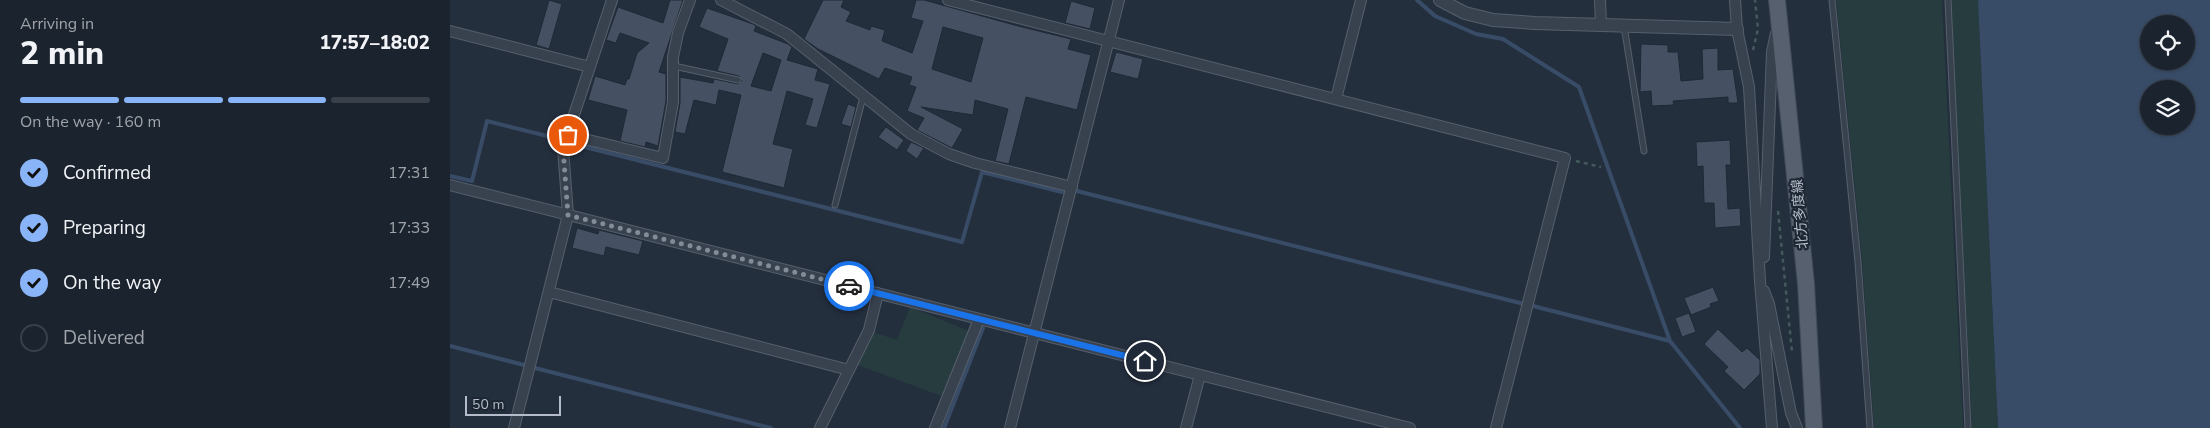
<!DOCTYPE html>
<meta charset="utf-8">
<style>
:root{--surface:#1b232e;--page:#282f3a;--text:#f1f3f6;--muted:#a0a4aa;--line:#39404a;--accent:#8ab4f8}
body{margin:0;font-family:"Nunito Sans","Noto Sans JP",sans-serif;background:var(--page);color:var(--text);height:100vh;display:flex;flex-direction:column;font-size:19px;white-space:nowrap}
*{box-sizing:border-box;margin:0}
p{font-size:16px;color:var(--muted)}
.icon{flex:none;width:28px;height:28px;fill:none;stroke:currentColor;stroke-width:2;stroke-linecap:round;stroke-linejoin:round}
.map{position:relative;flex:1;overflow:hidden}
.details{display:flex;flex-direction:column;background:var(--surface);width:450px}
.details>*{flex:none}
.controls{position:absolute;left:1690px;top:15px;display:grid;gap:10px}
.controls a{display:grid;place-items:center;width:55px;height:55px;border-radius:50%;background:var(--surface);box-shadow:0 1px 4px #0004,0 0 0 1px var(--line);font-size:25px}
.scale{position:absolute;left:15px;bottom:12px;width:96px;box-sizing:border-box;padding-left:5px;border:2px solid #b4bcc9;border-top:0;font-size:14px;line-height:18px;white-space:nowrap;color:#b4bcc9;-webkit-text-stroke:4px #1d2633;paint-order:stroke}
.pin{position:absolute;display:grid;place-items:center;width:42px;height:42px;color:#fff;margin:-21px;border:2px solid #fff;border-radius:50%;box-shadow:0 1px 5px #0007}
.courier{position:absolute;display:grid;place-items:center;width:50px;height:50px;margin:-25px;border:4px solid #1a73e8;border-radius:50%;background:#fff;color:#222;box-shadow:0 1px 6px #0007}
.head em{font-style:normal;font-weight:800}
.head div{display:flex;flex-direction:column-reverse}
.head{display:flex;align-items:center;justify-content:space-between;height:85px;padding:0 20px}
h1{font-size:32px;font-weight:800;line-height:38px}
.bar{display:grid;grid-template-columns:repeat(4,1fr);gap:8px 5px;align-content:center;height:60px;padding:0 20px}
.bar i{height:6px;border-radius:4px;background:var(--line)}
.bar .active{background:var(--accent)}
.bar p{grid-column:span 4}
ol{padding:0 20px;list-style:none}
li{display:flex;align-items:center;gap:15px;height:55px}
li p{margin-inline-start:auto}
li .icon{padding:5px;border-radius:50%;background:var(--accent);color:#111;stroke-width:4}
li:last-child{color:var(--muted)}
li i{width:28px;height:28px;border:2px solid var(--line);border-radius:50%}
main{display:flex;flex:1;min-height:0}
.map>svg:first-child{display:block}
</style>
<main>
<section class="details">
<div class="head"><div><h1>2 min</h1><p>Arriving in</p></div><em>17:57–18:02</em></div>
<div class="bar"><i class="active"></i><i class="active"></i><i class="active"></i><i></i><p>On the way · 160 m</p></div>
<ol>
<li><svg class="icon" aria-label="check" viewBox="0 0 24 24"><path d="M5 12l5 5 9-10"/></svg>Confirmed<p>17:31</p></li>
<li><svg class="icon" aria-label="check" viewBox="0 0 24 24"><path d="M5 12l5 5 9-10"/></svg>Preparing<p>17:33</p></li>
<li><svg class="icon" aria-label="check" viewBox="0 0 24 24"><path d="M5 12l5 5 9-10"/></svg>On the way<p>17:49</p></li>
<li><i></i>Delivered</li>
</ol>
</section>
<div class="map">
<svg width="1760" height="428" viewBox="0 0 1760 428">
<rect width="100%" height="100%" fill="#242f3e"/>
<!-- green -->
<path fill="#263c3f" d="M1386 0H1492L1513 428H1424L1412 259Z
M1500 0H1528L1548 428H1522Z
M460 307 519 331 494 397 405 364 423 332 447 340Z"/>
<!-- water -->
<path fill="#394c67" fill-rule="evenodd" d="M1528 0H1760V428H1548ZM1699 24H1736V61H1699ZM1699 89H1736V126H1699Z"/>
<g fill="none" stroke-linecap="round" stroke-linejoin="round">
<!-- stream -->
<path stroke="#394c67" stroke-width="4" d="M967 0 985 16 1026 34 1053 39 1129 87 1220 341 1290 428
M123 144 512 242 532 172 612 192
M0 176 22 181 37 121 109 139
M627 191 1074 304
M1083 306 1220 341
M0 346 74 365
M85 368 321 428
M494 428 533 328"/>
</g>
<!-- building -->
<path fill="#455162" stroke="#1f2835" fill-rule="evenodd" d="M99 0 112 4 99 49 86 45Z
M220 0H233L209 72 216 74V101L208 146 196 142 195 147 170 141 177 110 138 100 145 76 175 85 177 79H179L187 53 199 43 170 33 166 43 156 40 168 7 213 23Z
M373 0H394L391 7 401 12 396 21 420 30 421 26 435 30 432 41 462 53 473 21 461 18 466 0H474L568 26 621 39 618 49 641 55 627 110 576 97 559 164 545 161 558 109 525 100 523 115 471 107 513 129 502 148 467 130 474 118 457 111 466 87 459 85 462 77 435 68 429 79 368 49 354 39ZM493 27 533 38 521 82 482 69Z
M621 1 645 8 640 29 615 23Z
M257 8 303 24 306 26 304 31 338 44 342 47 337 60 368 69 365 80 380 84 367 128 355 125 363 99 337 91 323 144 343 149 334 188 272 172 291 95 269 90 266 105 244 100 235 134 225 132 230 103V77L263 83 264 79 288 84 292 81 289 76 267 71 278 39 249 27ZM313 53 331 60 321 91 301 86Z
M1191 44 1218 45V52H1228L1231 81 1253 79 1252 49 1268 48V70L1283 69 1288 103H1278V97L1223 101 1224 105 1202 106 1201 91 1190 92Z
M666 52 693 59 688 79 660 72Z
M398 104 406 107 401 127 391 124Z
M436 127 454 140 447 150 428 137Z
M1280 140 1281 165H1276L1278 209 1290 208 1291 226 1265 228 1264 203H1254L1253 166 1247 167 1246 142Z
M461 142 474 148 467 159 456 151Z
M127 228 148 234 149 230 193 241 189 255 156 247 154 256 122 248Z
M1263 287 1269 301 1260 304 1261 307 1241 315 1234 298Z
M1239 313 1246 332 1232 337 1225 318Z
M1268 329 1292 352 1297 348 1310 360V374L1294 390 1274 371 1278 367 1254 344Z"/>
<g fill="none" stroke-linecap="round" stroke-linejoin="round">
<defs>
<path id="service" d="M1382 0 1408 262 1420 428
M1498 0 1518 428
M1174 26 1194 151
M224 66 288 80
M385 205 413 97"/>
<path id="minor" d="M271 0 337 34 461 134 499 154 525 163 622 187
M498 0 1115 158 1046 428
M1150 0 1151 25
M1285 0 1287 29 1299 87 1310 281 1322 428
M0 31 140 67
M886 99 911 0
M118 135 213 158 223 102V57L228 33 240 0
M0 185 960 428
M1314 257 1322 52 1326 33
M1314 291 1319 304 1341 413 1347 428
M99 292 399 370
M64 428 118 215 113 148 162 0
M370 428 419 330 428 293
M485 428 529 319
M560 428 669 0
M736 428 750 375"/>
<path id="tertiary" d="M990 0 1015 13 1043 20 1085 23 1287 29"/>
<path id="primary" d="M1327 0 1356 284 1364 428"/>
</defs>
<!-- service casing -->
<use href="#service" stroke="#565f6c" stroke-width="7"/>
<!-- minor casing -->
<use href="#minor" stroke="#565f6c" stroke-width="12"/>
<!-- tertiary casing -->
<use href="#tertiary" stroke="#565f6c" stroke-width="14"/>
<!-- primary casing -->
<use href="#primary" stroke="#414a57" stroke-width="18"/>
<!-- path -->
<path stroke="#44595c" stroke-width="2.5" stroke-dasharray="4 4" stroke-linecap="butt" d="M1303 50 1308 29 1305 0
M1126 161 1151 167
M1328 211 1342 352"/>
<!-- service -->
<use href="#service" stroke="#38414e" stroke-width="5"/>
<!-- minor -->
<use href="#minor" stroke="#38414e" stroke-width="10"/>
<!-- tertiary -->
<use href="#tertiary" stroke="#38414e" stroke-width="12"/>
<!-- primary -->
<use href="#primary" stroke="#56606e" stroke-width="16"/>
</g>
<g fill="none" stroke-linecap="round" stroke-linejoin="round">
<!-- done -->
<path stroke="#828b98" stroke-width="5" stroke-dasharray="0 9" d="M118 135 113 148 118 215 399 286"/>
<!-- route -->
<path stroke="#1a73e8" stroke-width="6" d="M399 286 695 361"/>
</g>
<g text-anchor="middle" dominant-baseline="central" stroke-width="4.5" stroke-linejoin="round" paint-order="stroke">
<!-- street labels -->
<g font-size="14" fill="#b4bcc9" stroke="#1d2633">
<text transform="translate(1350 214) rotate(-95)">北方多度線</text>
</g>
</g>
</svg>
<div class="controls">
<a><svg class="icon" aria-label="locate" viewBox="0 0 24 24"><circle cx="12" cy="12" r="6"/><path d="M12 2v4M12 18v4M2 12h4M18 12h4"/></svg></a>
<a><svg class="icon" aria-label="layers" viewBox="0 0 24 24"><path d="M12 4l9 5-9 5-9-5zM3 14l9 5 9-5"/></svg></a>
</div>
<div class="scale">50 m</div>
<div class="pin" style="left:118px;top:135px;background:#ea580c"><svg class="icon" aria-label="bag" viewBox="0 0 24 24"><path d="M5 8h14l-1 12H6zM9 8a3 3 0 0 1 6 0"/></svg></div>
<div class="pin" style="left:695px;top:361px;background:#1f2937"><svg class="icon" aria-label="home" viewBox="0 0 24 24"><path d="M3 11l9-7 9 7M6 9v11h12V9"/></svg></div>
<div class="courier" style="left:399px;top:286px"><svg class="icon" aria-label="car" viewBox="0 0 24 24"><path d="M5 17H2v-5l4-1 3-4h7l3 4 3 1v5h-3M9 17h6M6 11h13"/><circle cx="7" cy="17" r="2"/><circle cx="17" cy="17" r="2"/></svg></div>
</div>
</main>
